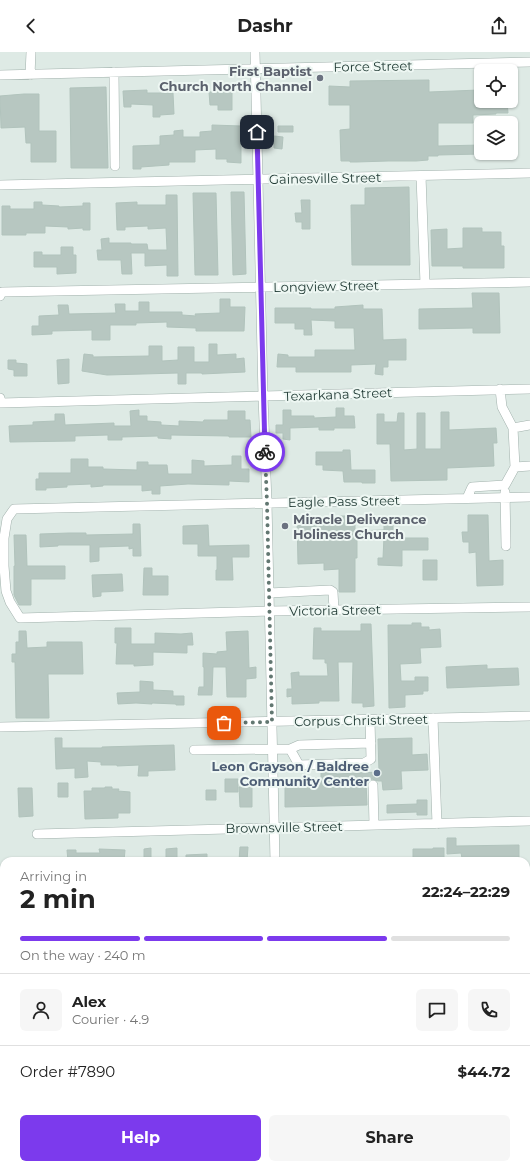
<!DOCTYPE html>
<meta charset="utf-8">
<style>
:root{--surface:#fff;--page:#f6f6f6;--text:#222;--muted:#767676;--line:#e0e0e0;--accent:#7c3aed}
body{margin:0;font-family:Montserrat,sans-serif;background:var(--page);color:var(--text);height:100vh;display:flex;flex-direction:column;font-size:15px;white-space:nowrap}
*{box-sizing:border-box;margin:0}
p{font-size:13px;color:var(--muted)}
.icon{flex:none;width:22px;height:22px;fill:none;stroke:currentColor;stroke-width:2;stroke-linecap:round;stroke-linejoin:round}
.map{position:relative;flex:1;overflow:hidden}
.side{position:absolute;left:0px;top:805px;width:530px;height:312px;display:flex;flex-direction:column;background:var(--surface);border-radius:12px 12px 0 0;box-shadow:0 1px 3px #0004}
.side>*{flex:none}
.fabs{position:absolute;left:474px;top:12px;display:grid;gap:8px}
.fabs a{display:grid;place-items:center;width:44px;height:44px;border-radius:6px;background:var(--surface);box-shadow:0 1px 3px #0004;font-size:20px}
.pin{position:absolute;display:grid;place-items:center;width:34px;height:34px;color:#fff;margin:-17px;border-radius:8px;box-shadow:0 2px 6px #0006}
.courier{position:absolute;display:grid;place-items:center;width:40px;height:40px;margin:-20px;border:3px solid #7c3aed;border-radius:50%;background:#fff;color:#222;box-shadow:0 1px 5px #0007}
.summary em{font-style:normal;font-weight:700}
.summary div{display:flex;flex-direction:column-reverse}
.summary{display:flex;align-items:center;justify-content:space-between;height:68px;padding:0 20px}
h1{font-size:26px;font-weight:700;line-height:30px}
.bar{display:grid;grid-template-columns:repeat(4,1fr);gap:6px 4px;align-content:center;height:48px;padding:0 20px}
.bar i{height:5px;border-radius:3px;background:var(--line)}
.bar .selected{background:var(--accent)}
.bar p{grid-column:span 4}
.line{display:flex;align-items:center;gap:10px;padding:0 20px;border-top:1px solid var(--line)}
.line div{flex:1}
.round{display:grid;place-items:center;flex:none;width:42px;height:42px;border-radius:6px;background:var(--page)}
.primary-button{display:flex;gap:8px;margin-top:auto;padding:8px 20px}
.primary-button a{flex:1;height:46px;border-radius:6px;background:var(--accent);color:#fff;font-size:16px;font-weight:700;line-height:46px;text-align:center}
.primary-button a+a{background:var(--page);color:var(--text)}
header{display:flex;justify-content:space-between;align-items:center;height:52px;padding:0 20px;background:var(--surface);font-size:18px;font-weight:700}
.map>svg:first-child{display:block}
</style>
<header><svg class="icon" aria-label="back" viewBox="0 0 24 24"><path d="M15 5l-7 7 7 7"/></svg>Dashr<svg class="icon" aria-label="share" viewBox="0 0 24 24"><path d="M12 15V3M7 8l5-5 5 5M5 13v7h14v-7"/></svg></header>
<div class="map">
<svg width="530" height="1117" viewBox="0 0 530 1117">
<rect width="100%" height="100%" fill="#deeae5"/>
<!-- building -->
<path fill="#b7c7c1" stroke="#b1c3bc" d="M429 28V40L479 38V49H507L508 61H496V62L473 63V71H438V94L481 93V102L438 103V104H428V108L416 109H388L356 110H350V109H341L340 78 350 77V53H329V34L350 35V29Z
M106 35 108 116H71L70 36Z
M147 38V41H173L174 62 160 63V65H153V53L131 52V55H124L123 39Z
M232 39V58H218V53H210L209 40Z
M24 42H39V79H56V110H31V91H26L25 75 1 76 0 44Z
M212 73 241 74V111L227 110V107H216V97L195 98V110H169V113L141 115V117H133V94L160 93V84L174 83V79L183 78V85H200V80L212 79Z
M278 74H293V80H278Z
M274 84 283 85 282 97 274 96Z
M409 135 410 213H352L351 153H365V136Z
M231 140H244L246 222 233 223Z
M193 141H216L218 223H195Z
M166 143H177L178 224H167V213L145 214V201H131L132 222H122L121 208H98L97 198H102L101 187 109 186V191H131V192H147L148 198H167L166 176 148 177V174L125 175V178H117L116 151 137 150V153H166Z
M301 148H310V177H302V170H296L295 161H302Z
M34 150H42V153L59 154V155L83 154V151H90V178H83V176L68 177V175L45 174V181H26V183H2V154H10V157H34Z
M463 176H482V180H501V194H504V216H463V214H432L431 178 447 177V197L463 196Z
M61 195H73V203H76V221L57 222V215H34V200H42V203H61Z
M472 241H499L500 281H473V276L419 277V257L473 256Z
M220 247H230V255H245L244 279H196V276L167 275V270L136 271V273H110V288H92V278L52 279V282L32 283V274H39V264L59 263 58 253H68L69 262 116 261 115 252H125V259H139V250H149V260H182V263L196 264 195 262 220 261Z
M363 253V257H382L383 288 406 287V308H388V315H383V323L375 322 376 312 351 313V320H296V315H277L278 302 288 303V305H315V298H355L354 276H335V269L311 268 312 283H304V277H295V271H275V256H311V257H335V255Z
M209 292H217V303L236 302V307L244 306 245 320 202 322V321H186V332H178V321L107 323 82 319 84 302 93 303V305L149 304V294H162V309L178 308V295H194V310H209Z
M69 307V331L58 332 57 308Z
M8 308H16V311L27 312V324H14V318L8 317Z
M336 356H344V364H354L355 376H334V378H319V375L290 376V388L283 387V381H276V373H283V358H291V364H314V366L336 365Z
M139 358V364H147V369L161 370V373L179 374V369L203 370 204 368H228V359H245V368H250L251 385H229V384L171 383V387L158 386V384L122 385V388H108V383L75 384V389L10 390 9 374 33 373V370L55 369V362H64L65 373 114 371V374H131L130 359Z
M441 360H449V378L496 376 497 391H493L494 414 447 416V428L391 429 390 392H377V362H384V370H397L398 361H404V398L417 397V361H425V397H441Z
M343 398H350L351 418H375V431H362V430H344L343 419 323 418V413H316V400H343Z
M232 404H241V417H249V430L229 429V433L188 432 160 434V442H152V438L142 439V433H103V434L91 435V432L67 433V435L46 436V438H36V427H39V421H71V407H88V415H103V417L137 418V410H148V413H167L168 422H192V408L204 409V414L232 413Z
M468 463H488L489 509 503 508V533L477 534 476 500 469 501V490H463L462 480H468Z
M339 464H355V479L384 478V471H393V486H428V498H402V514L378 513V506H383L384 485H357V506H355V540H339V517L324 518V511L298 512 297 466 339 465Z
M133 472H140L141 504H133V496L129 497V494L99 495V509L90 510V493H58V494L40 495V482L69 481H86V483L133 482Z
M208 473 209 494 249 493V505H232L233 528H216V518H217V504H198V492H183V474Z
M14 483H26L27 514H65V527H31V553H19L14 543V514H15Z
M423 508H437V528H423Z
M144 516H152V524H168V543H143Z
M122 522 123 539 101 540V544L93 545 92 523Z
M412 571H421V575H429V578L440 577 441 595 420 596 421 611 400 612 401 629H415V625H428V639H423V642L405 643V655L389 656 388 573H412Z
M361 572H371L374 654 363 655V651H352L353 610H338L339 649H319V651L292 652V644L287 645V637H292L291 621 299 620V624H328L327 611H325V607H313L314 576H321V579H361Z
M115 576H131V592H155V581L181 582 192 581 193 593H187V601L153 600V613L134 614V612H116L117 591H115Z
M19 579H26L27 596 47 595V590H82L83 622H48L49 666H16L15 610H12V602H16V590H19Z
M248 579 249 616 256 615V626L246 627V645H227L226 615H213L212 643H198L199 635H204V615H203V601L217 602V600L227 599 226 580Z
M487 613V617L518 616 519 633 447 636 446 615Z
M140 629 153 630V638L173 639V644H184V653H176V652L152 651V652L136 651 118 652 117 641 140 640Z
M55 686H62V696H102V695L174 693 175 718 148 719V724H138L139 713 117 714V713H101V710L87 709 88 725 75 726V716L56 717Z
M412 686V703L427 702 428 718 401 719 402 737 383 738 382 729H378L372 727 366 730 367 753 285 755V728L321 726V718H336V722L379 720 378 687Z
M225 727H238V740H225Z
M58 731H68V745H58Z
M252 734V755H240L239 735Z
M105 735H112V737H119L118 739 130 740V761H118V766L85 767 84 739H92V736H105Z
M18 736H32L33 764 19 765Z
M206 738H216V748H206Z
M417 748H427V763H417V760L387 761V753L417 752Z
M447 786H456V794L519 793V809H479V806H462L461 801 447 802Z
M240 795H248L247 809H239Z
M151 796V809H144V797Z
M177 796V809H166V797Z
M433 796H444V809H413V797H433Z
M99 797 125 798 124 809H68L67 798H76V801H100Z
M207 802V809H186V803Z"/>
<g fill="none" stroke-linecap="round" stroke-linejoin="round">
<defs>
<path id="minor" d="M255 0 263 344 267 451 275 809
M114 20 115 114
M0 23 530 10
M30 23 31 0
M421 124 425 232
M0 133 530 121
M0 244 2 240 530 230
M0 346 1 351 530 337
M513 376 530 373
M515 415 530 414
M505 440 506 494
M530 445 14 457 7 467 4 486V514L6 539 10 550 20 566 270 559 530 555
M467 446 472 435 505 433 515 415 513 376 502 355 500 337
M269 541 330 538 333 540 334 558
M433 666 437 772
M0 675 530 664
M290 697 299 713 364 711 371 707 370 668
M194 698 290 697 299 693 371 691
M373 733 374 773
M37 782 530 769
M526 882 530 881
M526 918H530
M526 957H530
M526 991H530
M526 1100H530
M283 1113V1117
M16 1117 17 1113"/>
</defs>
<!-- minor casing -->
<use href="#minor" stroke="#a1b1ac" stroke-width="10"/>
<!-- minor -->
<use href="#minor" stroke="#fff" stroke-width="9"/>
</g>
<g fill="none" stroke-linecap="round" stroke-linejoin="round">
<!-- done -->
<path stroke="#627771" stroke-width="4" stroke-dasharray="0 7.2" d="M224 671 272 670 267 451 265 400"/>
<!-- route -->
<path stroke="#7c3aed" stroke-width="5" d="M257 80 265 400"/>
</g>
<!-- markers -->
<g fill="#6b7280" stroke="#eef7f3" stroke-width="1.5">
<circle cx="320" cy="26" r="4"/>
<circle cx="285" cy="474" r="4"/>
</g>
<circle fill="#5c6f8a" stroke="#eef7f3" stroke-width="1.5" cx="377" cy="721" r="4"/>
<g text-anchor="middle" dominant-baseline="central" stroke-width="4" stroke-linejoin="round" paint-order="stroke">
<!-- street labels -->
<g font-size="13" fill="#1f3933" stroke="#eef7f3">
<text transform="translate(373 14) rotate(-1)">Force Street</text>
<text transform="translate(325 126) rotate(-1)">Gainesville Street</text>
<text transform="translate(326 234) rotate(-1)">Longview Street</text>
<text transform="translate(338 342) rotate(-2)">Texarkana Street</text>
<text transform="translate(344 449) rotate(-1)">Eagle Pass Street</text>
<text transform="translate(335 558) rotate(-1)">Victoria Street</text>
<text transform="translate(361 668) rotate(-1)">Corpus Christi Street</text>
<text transform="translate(284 775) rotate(-1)">Brownsville Street</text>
</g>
<!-- worship labels -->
<g font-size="13" font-weight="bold" fill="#5b616d" stroke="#eef7f3" text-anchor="end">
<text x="312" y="19">First Baptist<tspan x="312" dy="15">Church North Channel</tspan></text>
<text x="293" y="467" text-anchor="start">Miracle Deliverance<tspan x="293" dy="15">Holiness Church</tspan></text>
</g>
<!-- service labels -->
<g font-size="13" font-weight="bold" fill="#4e5e75" stroke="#eef7f3" text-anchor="end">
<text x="369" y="714">Leon Grayson / Baldree<tspan x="369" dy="15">Community Center</tspan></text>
</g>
</g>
</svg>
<div class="fabs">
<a><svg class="icon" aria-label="locate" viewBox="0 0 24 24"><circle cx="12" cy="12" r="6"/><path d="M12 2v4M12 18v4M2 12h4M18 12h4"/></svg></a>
<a><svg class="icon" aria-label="layers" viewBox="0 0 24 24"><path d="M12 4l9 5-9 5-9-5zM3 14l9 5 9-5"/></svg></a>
</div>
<div class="pin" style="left:224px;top:671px;background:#ea580c"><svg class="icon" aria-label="bag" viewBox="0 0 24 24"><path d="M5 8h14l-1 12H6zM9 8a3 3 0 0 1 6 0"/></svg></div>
<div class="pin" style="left:257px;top:80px;background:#1f2937"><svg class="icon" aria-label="home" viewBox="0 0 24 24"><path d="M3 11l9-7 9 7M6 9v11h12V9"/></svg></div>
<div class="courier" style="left:265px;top:400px"><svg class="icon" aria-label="bike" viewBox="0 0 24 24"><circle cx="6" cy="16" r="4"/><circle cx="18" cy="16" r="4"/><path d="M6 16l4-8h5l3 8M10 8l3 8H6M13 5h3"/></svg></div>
<section class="side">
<div class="summary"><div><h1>2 min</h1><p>Arriving in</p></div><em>22:24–22:29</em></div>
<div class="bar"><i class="selected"></i><i class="selected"></i><i class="selected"></i><i></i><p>On the way · 240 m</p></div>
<div class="line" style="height:72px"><a class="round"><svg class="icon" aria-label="person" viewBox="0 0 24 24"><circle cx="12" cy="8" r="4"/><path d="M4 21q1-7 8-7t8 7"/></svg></a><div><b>Alex</b><p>Courier · 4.9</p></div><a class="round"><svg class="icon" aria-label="chat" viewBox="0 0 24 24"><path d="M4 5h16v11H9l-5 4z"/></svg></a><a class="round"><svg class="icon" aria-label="phone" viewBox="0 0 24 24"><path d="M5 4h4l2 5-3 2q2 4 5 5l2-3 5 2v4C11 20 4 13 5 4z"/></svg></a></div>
<div class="line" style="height:52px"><div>Order #7890</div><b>$44.72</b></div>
<div class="primary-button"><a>Help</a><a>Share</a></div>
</section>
</div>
